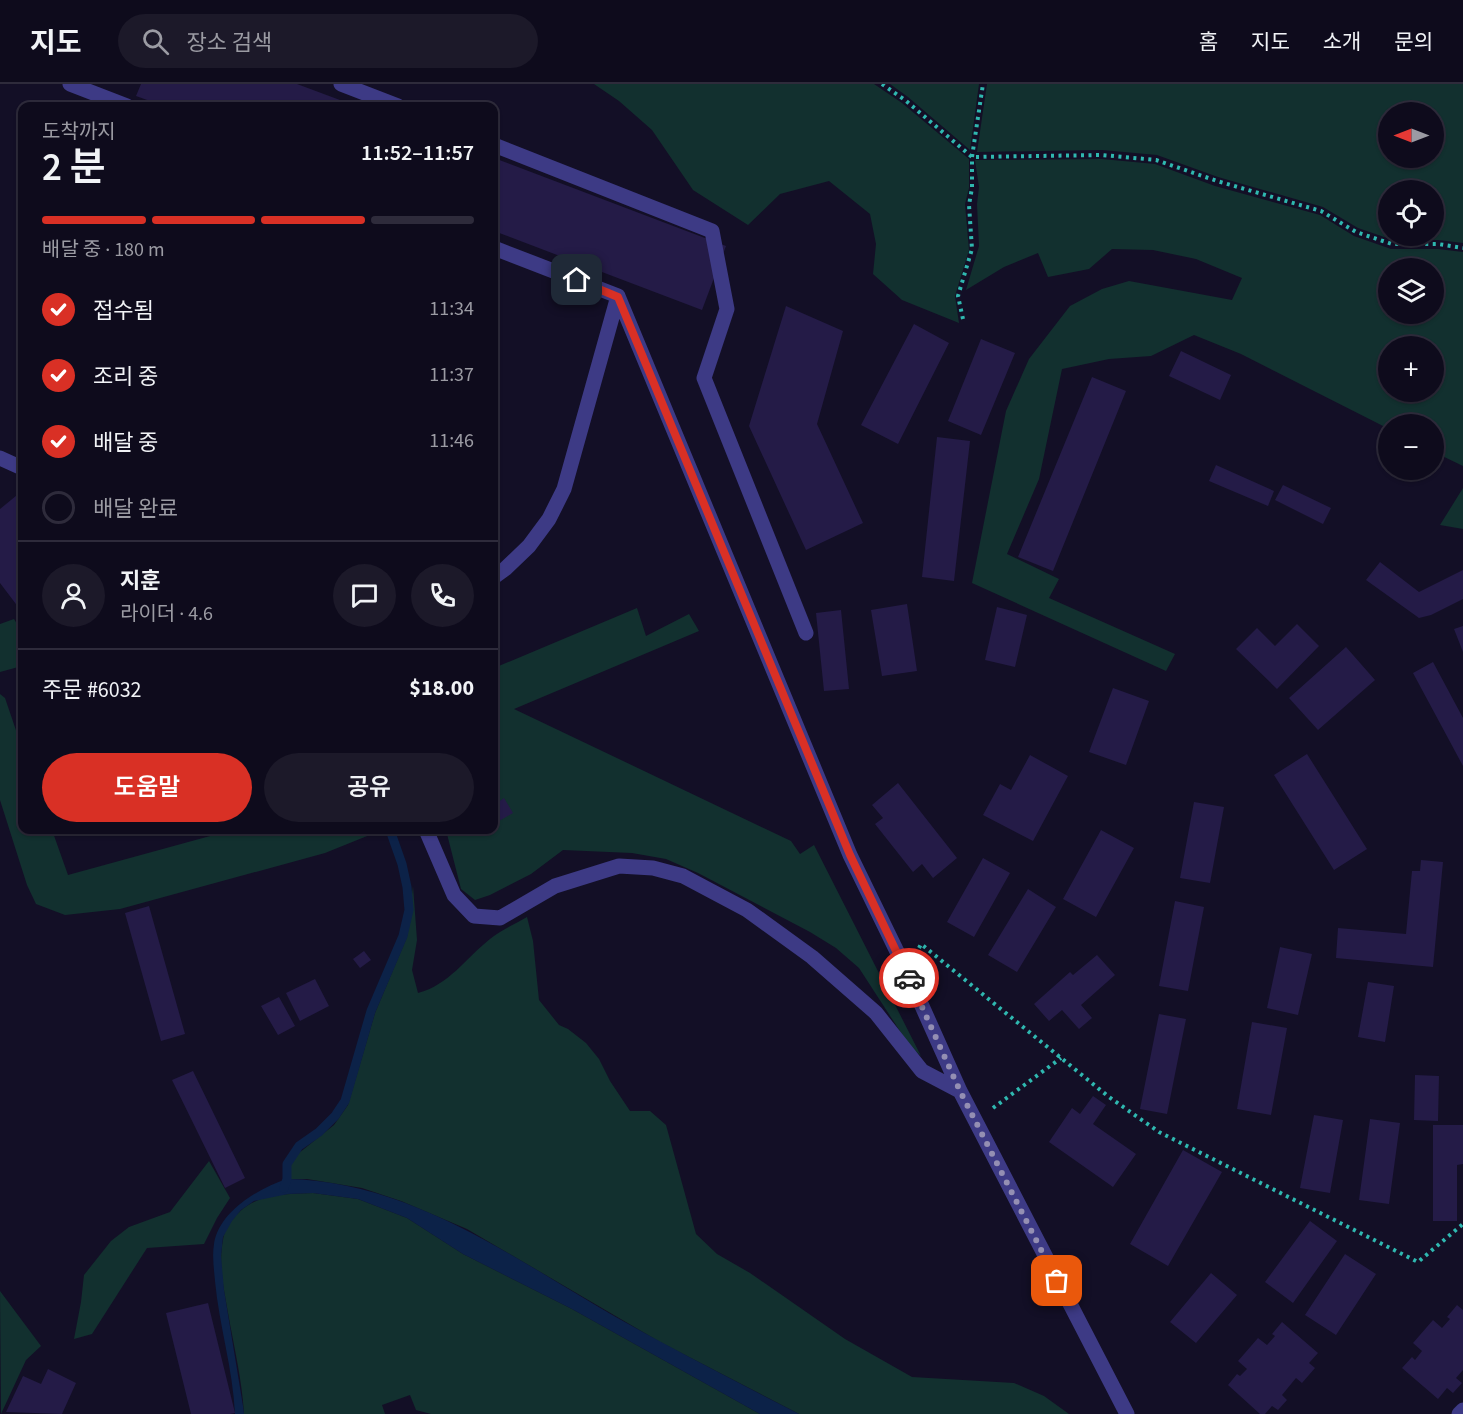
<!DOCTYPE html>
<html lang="ko">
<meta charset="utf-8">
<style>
:root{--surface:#0e0b1c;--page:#1c1929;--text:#f1f3f6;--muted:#9b9ba3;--line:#2e2b3b;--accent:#d93025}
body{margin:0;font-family:"Source Sans 3","Noto Sans KR",sans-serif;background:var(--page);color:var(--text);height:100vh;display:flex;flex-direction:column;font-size:22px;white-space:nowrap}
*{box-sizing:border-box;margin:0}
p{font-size:20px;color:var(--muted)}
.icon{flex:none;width:33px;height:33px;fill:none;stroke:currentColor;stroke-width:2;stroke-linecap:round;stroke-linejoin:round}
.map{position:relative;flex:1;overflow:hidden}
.drawer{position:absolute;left:18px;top:18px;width:480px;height:732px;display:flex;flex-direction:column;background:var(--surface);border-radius:12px;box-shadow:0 2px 4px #0004,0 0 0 2px var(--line)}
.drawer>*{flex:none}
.needle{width:39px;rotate:270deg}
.controls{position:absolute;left:1378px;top:18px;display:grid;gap:12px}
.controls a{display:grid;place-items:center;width:66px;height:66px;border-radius:50%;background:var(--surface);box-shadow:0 2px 4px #0004,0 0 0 2px var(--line);font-size:30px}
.pin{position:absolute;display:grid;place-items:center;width:51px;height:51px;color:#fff;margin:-26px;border-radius:12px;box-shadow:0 3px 9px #0006}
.courier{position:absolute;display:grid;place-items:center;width:60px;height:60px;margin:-30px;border:4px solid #d93025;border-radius:50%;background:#fff;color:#222;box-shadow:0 2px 8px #0007}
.headline em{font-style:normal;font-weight:600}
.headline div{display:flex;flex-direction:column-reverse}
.headline{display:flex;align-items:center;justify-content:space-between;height:102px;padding:0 24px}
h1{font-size:39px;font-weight:600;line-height:45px}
.bar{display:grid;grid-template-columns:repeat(4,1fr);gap:9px 6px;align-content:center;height:72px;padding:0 24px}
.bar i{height:8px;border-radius:4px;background:var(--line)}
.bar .current{background:var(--accent)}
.bar p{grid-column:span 4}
.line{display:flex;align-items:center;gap:15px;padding:0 24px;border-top:2px solid var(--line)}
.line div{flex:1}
.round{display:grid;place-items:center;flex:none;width:63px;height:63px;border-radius:32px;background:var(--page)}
ol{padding:0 24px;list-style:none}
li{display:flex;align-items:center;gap:18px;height:66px}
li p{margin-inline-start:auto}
li .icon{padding:6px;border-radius:50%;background:var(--accent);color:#fff;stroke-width:4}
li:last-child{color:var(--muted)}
li i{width:33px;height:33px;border:3px solid var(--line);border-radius:50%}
.button{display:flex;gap:12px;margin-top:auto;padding:12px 24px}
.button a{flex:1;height:69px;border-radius:36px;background:var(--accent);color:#fff;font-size:24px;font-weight:600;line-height:69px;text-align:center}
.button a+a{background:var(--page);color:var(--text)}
header{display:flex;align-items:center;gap:36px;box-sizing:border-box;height:84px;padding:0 30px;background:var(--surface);border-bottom:2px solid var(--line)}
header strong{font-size:28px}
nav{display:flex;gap:33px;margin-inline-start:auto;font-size:21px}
.search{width:420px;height:54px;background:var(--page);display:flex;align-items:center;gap:15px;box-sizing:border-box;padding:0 21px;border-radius:33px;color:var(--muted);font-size:22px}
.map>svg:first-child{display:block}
</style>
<header>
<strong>지도</strong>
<div class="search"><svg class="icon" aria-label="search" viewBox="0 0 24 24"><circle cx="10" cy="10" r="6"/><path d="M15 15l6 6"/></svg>장소 검색</div>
<nav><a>홈</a><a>지도</a><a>소개</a><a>문의</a></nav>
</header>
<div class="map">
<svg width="1463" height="1330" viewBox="0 0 1463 1330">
<rect width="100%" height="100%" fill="#130f26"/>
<!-- green -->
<path fill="#12302f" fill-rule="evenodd" d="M594 0H874L902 19 969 75V104L965 120 969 166 955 212 959 239 902 216 873 190 876 160 870 130 829 97 780 110 748 141 693 106 652 46 619 17Z
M890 0H979L970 66 908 13Z
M987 0H1463V159L1438 156H1393L1358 144 1323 123 1218 93 1157 71 1102 66 977 68ZM1389 28H1434V74H1389ZM1389 106H1434V152H1389Z
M1102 75 1155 80 1215 102 1320 131 1354 152 1391 165H1438L1463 168V382L1434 368V340H1389V345L1241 270 1194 251 1151 272 1109 275 1062 285 1039 395 1007 470 1059 495 1049 514 1175 570 1166 587 972 499 1006 327 1029 275 1070 222 1102 205 1129 197 1232 216 1242 194 1196 175 1153 166 1112 165 1089 185 1048 193 1038 169 1004 183 966 206 979 162 977 120 979 103 975 76ZM1389 184H1434V230H1389ZM1389 262H1434V308H1389Z
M1463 404V445L1440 441Z
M637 524 646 552 689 530 699 547 514 625 791 757 800 770 814 761 921 972 909 961 859 884 836 864 810 848 698 789 666 775 632 769 563 766 531 790 490 811 475 816 461 805 446 746H494V584Z
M14 535 22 548V582L0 588V540Z
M0 610 5 614 22 664V746H52L68 791 232 746H382L325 769 120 825 65 831 36 820 27 801 0 716Z
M413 802 417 856 412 886 418 909C449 901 466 874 490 855 501 846 515 840 527 833L533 857 539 916 559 941 568 945 586 959 599 975 610 997 630 1027H650L666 1041 696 1150 717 1170 750 1189 845 1255 912 1293 1014 1299 1044 1312 1069 1330H799L660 1258 467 1145 401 1117 362 1104 307 1095H287L290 1081 299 1069 334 1041 348 1021 375 929 407 853Z
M209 1077 230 1114 217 1134 204 1160 147 1164 92 1250 74 1255 81 1218 84 1191 111 1157 129 1143 170 1128Z
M313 1109 358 1115 407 1134 463 1170 572 1225 760 1330H431L416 1326 410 1311 382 1321 385 1330H244C242 1296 234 1263 228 1229 224 1206 218 1180 223 1156 225 1141 240 1124 254 1118 271 1109 294 1110 313 1109Z
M0 1207 41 1262 26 1276 1 1330Z"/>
<!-- water -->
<path fill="#0c2248" d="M287 1095C409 1097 512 1173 614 1232 674 1266 737 1298 799 1330H760L572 1225 463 1170 407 1134 358 1115 313 1109 288 1110 254 1117 241 1126 232 1137 223 1153 221 1172 224 1206 243 1322 244 1330H235C233 1285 219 1241 215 1197 214 1185 212 1172 214 1160 219 1127 259 1104 287 1095Z"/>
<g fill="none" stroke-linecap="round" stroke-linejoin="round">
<!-- stream -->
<path stroke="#0c2248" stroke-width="9" d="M284 1104 287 1095V1080L299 1062 319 1048 335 1032 345 1017 371 927 403 852 409 826 407 803 402 780 390 746"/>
</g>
<!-- building -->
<path fill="#241b47" d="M141 0H297L356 22H164L136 12Z
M494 74 726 162 702 226 494 147Z
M786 222 843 247 817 340 863 439 806 466 749 342Z
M914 240 949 259 898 360 861 341Z
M981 255 1015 269 981 351 948 337Z
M1181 267 1231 291 1220 316 1169 292Z
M1092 293 1126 307 1053 487 1018 473Z
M937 353 970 357 954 497 922 493Z
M1216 381 1274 407 1268 422 1209 397Z
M1283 401 1331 424 1323 440 1275 416Z
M22 407V528L0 499V425Z
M1380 478 1419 508 1463 486V515L1431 531 1419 534 1366 496Z
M907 520 917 587 882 592 871 526Z
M997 523 1027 531 1015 583 985 576Z
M841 526 849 605 824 607 816 529Z
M1297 540 1319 562 1277 605 1236 565 1257 544 1275 562Z
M1463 542V568L1454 545Z
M1346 563 1375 596 1318 646 1289 614Z
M1433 578 1463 634V682L1413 589Z
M1113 604 1149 617 1126 681 1089 668Z
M1307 670 1367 765 1334 786 1274 691Z
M1030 671 1068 692 1033 757 983 731 1000 700 1011 706Z
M898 699 957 774 933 794 922 780 913 788 875 740 883 734 872 721Z
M504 714 513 729 499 737 494 728V721Z
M1194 718 1224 723 1210 799 1180 794Z
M1101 746 1134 764 1096 833 1063 815Z
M983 774 1010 789 974 853 947 838Z
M1421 776 1443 778 1433 883 1336 874 1338 844 1406 850 1412 787H1420Z
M1028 805 1056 823 1017 888 988 871Z
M1175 817 1204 823 1188 907 1159 902Z
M149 822 185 950 161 957 125 829Z
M1280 863 1312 870 1298 931 1267 924Z
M364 867 371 876 360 884 353 875Z
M1097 871 1115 891 1081 921 1092 934 1079 945 1062 926 1049 937 1034 920 1070 888 1073 891Z
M315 895 329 922 300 937 286 909Z
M1368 898 1394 902 1385 958 1358 953Z
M279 913 295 942 278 951 261 922Z
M1159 930 1186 935 1167 1030 1140 1025Z
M1252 938 1287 944 1271 1031 1237 1025Z
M193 987 245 1094 225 1104 172 996Z
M1415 991 1439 992 1438 1037 1414 1036Z
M1093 1012 1106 1021 1093 1040 1136 1070 1113 1103 1049 1058 1072 1024 1080 1030Z
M1314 1031 1343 1036 1330 1109 1300 1104Z
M1370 1035 1400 1039 1389 1120 1359 1116Z
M1433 1041H1463V1080L1457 1081V1137H1433Z
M1183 1066 1222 1088 1168 1182 1130 1160Z
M1310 1137 1337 1157 1293 1219 1265 1198Z
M1345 1170 1376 1190 1336 1251 1305 1231Z
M1211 1189 1237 1211 1196 1259 1170 1238Z
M208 1219 235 1329 230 1330H191L166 1229Z
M1457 1221 1463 1226V1286L1456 1294 1462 1299 1453 1309 1447 1304 1438 1315 1402 1284 1412 1273 1415 1276 1422 1267 1413 1259 1433 1236 1442 1244 1450 1235 1447 1233Z
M1282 1238 1318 1269 1309 1279 1315 1284 1302 1299 1296 1294 1282 1311 1287 1316 1278 1326 1272 1322 1265 1330H1260L1228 1301 1237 1290 1240 1292 1247 1285 1238 1277 1258 1254 1267 1261 1275 1252 1272 1250Z
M48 1285 76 1299 62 1330 6 1328 23 1292 41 1300Z"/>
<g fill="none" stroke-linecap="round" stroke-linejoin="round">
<!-- path -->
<path stroke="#2fb8b0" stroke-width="4" stroke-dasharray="3 4.5" stroke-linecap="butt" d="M882 0 905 16 972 73 1102 71 1156 76 1217 97 1321 127 1356 148 1392 160H1438L1463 164
M963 235 958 212 972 165 969 121 972 104V73L983 0
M919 864 921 860 1109 1013 1159 1048 1418 1178 1463 1140
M993 1024 1061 974"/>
<!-- lane -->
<path stroke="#3d3a85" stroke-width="15" d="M70 0 127 22
M341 0 398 22
M494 61 712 147 727 225 704 294 806 549
M494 164 618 212 850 771 905 884 960 1007 1127 1330
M0 374 22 384
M494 493 505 485 529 462 549 435 564 405 618 212
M426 746 454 811 474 832 500 834 555 802 619 782 653 784 683 792 747 826 812 873 876 929 922 987 960 1007"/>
<!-- street -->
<path stroke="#3d3a85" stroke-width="15" d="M1459 1330 1463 1326"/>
</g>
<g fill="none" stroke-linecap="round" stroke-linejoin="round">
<!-- done -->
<path stroke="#948fb3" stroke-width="6" stroke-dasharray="0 10.8" d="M909 894 960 1007 1057 1197"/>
<!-- route -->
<path stroke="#d93025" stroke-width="8" d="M577 196 618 213 850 771 909 894"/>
</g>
</svg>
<div class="controls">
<a><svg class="needle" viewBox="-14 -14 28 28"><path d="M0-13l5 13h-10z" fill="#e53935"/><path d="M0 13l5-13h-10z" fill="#9b9ba3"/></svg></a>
<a><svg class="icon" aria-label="locate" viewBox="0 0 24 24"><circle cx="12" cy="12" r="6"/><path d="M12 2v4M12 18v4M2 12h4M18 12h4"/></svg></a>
<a><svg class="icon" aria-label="layers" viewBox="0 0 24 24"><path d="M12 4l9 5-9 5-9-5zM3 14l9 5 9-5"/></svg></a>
<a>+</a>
<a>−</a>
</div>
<div class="pin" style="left:1057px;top:1197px;background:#ea580c"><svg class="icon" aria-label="bag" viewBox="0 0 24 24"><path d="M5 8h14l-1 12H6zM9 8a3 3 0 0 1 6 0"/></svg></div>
<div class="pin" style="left:577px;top:196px;background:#1f2937"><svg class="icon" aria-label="home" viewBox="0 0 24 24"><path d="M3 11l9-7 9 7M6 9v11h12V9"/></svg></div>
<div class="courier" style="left:909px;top:894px"><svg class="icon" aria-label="car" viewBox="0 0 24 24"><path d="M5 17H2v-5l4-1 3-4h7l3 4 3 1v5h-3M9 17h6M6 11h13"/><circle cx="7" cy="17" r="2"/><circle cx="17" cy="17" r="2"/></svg></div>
<section class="drawer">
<div class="headline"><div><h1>2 분</h1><p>도착까지</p></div><em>11:52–11:57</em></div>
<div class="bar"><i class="current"></i><i class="current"></i><i class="current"></i><i></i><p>배달 중 · 180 m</p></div>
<ol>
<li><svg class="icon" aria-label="check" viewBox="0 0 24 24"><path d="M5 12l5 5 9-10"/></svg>접수됨<p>11:34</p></li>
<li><svg class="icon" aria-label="check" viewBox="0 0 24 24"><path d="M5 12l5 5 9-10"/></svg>조리 중<p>11:37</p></li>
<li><svg class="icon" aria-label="check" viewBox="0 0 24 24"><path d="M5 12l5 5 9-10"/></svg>배달 중<p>11:46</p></li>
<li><i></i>배달 완료</li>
</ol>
<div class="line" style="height:108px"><a class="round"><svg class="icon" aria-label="person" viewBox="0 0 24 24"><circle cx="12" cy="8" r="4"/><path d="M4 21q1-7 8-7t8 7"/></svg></a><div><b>지훈</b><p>라이더 · 4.6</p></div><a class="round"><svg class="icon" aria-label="chat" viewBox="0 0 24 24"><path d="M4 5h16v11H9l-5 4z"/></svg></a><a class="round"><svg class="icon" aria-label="phone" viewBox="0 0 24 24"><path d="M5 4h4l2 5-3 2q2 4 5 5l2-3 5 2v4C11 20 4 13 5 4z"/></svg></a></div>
<div class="line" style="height:78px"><div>주문 #6032</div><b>$18.00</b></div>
<div class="button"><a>도움말</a><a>공유</a></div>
</section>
</div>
